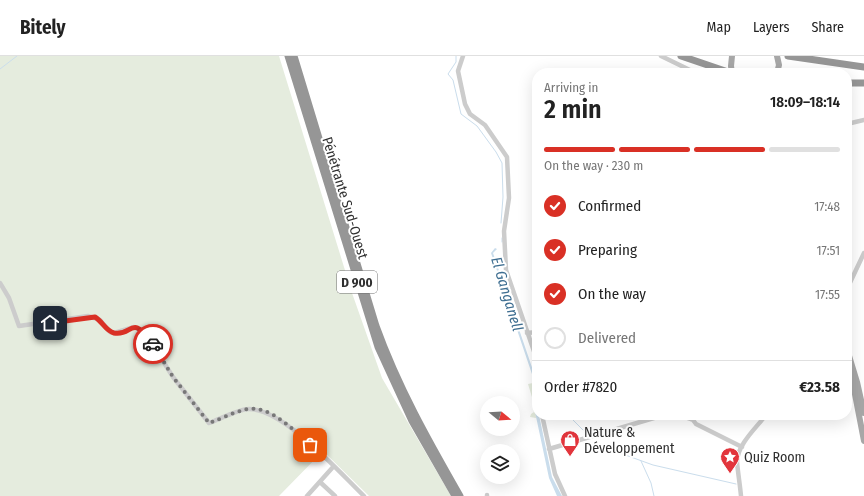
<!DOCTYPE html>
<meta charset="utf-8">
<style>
:root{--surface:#fff;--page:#f6f6f6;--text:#222;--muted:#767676;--line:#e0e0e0;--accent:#d93025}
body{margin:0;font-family:"Fira Sans Condensed",sans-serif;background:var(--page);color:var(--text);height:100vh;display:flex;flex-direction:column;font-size:15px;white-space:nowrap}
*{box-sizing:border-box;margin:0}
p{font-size:13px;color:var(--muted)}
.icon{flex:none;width:22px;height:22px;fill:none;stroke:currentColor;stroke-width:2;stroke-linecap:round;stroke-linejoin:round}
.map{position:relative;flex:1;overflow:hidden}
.panel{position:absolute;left:532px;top:12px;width:320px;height:352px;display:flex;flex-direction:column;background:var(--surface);border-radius:16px;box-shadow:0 4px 16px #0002}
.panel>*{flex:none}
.needle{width:26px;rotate:108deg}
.controls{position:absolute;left:480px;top:340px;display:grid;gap:8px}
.controls a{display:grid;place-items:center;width:40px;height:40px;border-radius:50%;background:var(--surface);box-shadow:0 4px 16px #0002;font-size:20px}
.pin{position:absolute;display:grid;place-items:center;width:34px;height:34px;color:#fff;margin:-17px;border-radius:8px;box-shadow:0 2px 6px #0006}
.courier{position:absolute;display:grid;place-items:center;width:40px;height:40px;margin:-20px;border:3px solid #d93025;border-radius:50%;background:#fff;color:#222;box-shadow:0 1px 5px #0007}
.head em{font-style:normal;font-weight:600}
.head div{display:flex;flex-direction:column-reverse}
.head{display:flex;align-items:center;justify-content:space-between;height:68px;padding:0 12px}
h1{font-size:26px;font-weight:600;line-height:30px}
.bar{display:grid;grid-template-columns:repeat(4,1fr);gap:6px 4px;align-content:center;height:48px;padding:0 12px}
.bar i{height:5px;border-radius:3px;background:var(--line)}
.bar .current{background:var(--accent)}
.bar p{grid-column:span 4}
.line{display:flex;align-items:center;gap:10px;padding:0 12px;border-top:1px solid var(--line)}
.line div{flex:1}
ol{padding:0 12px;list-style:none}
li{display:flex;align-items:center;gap:12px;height:44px}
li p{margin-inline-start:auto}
li .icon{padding:4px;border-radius:50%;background:var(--accent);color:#fff;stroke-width:4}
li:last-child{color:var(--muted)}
li i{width:22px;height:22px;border:2px solid var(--line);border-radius:50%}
header{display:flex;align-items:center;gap:24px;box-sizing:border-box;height:56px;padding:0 20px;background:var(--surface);border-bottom:1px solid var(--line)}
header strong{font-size:19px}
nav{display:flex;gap:22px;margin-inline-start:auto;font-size:14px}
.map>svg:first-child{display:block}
</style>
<header>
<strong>Bitely</strong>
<nav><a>Map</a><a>Layers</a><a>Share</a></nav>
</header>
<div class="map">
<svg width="864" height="440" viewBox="0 0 864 440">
<rect width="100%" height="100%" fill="#fff"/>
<!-- green -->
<path fill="#e5ecde" d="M0 0H279L352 237 382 322 451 440H369L323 395 279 440H0Z
M533 327 536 362 530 361 531 358 534 356 533 352 535 351 528 328Z"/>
<!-- water -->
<path fill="#caddec" d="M495 192 497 193 493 197 537 326V359H539L552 421 562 440H557L549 422 538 370 535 356V327L491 197Z"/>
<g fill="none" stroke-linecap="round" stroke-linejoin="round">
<!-- stream -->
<path stroke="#caddec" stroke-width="1" d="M456 0V6L448 18 453 24 461 58 477 70 496 96 502 107 503 141 501 167
M0 13 17 0
M502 182V186
M568 359 587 378
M617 396 653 409 736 428
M641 405 651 427 654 440"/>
<!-- minor -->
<path stroke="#ccc" stroke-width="4.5" d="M463 0 458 15 465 48 470 58 485 69 507 101 509 142 504 175 506 214 537 304
M661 0 696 17
M847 68 864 64
M0 227 9 242 19 270 88 260 100 264 110 276 114 277 134 271 138 273 147 280 173 321 209 367C220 363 239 353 249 353 284 353 339 416 364 440
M847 233 864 197
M527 277 537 276
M847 329 856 327
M542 359 555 418 565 440
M679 359 693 364 696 368 742 391
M693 364 697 359
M549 393 664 359
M320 426 335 440
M487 439V440
M307 440 333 411
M741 440C740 429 738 417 737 406 737 389 756 372 766 359"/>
<!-- major -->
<path stroke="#a7a7a7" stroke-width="6" d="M777 0 779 9 777 17
M732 17 731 10 732 0
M847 293 857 326 864 357
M847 308 853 328 864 385"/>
<!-- highway -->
<path stroke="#969696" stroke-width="7" d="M288 0 378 291 412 365 455 440
M294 0 376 270C398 331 428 384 460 440
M681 0 731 17
M788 0 864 11
M847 27H864"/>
</g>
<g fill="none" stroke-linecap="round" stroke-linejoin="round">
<!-- done -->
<path stroke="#787878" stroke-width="4" stroke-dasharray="0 7.2" d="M153 288 173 321 209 367C221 363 234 356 247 353 270 349 295 375 310 389"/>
<!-- route -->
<path stroke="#d93025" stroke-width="5" d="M50 267 95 261C102 265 106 275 114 277 133 281 130 256 153 288"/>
</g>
<!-- icons -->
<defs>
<symbol id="shop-pin" viewBox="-11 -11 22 30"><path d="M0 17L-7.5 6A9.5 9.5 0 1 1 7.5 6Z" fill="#e2353c" stroke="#fff"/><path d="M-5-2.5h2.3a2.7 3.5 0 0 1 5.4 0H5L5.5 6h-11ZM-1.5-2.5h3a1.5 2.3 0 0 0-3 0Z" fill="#fff"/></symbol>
<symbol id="sight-pin" viewBox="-11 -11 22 30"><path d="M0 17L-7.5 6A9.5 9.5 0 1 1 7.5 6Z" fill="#e2353c" stroke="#fff"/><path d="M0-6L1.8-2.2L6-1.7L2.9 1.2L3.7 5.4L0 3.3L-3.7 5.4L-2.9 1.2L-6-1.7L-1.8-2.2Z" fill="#fff"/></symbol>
</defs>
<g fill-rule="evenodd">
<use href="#shop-pin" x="559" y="373" width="22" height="30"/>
<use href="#sight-pin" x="719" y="390" width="22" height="30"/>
</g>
<g text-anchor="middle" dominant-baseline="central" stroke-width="4" stroke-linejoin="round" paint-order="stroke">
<!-- shield labels -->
<rect fill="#fff" stroke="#6d6d6d" stroke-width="1" x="337" y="215" width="40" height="22" rx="3"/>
<g font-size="13" font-weight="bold" fill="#2f2f2f">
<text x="357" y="226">D 900</text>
</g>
<!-- street labels -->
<g font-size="14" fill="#2f2f2f" stroke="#fff">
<text transform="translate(345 142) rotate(73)">Pénétrante Sud-Ouest</text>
</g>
<!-- poi labels -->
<g font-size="14" fill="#2f2f2f" stroke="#fff" text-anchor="start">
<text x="584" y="376">Nature &amp;<tspan x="584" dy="16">Développement</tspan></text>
<text x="744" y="401">Quiz Room</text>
</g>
<!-- water labels -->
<g font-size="15" font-style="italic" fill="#3e6e91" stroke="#fff">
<text transform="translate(507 238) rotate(73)">El Ganganell</text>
</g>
</g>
</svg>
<div class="controls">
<a><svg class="needle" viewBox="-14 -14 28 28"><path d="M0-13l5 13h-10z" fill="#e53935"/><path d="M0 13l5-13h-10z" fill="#767676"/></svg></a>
<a><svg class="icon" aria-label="layers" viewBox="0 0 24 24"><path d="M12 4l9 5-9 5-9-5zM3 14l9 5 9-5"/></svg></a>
</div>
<div class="pin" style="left:310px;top:389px;background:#ea580c"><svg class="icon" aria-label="bag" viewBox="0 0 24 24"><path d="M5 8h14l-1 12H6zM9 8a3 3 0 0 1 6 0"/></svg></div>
<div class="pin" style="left:50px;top:267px;background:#1f2937"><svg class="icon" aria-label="home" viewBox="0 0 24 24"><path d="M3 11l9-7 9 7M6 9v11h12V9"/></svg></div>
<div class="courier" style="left:153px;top:288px"><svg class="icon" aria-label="car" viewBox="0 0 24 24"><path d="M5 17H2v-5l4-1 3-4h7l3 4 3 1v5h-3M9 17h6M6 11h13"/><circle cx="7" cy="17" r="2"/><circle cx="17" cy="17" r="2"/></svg></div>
<section class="panel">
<div class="head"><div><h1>2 min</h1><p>Arriving in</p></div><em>18:09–18:14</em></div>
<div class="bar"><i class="current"></i><i class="current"></i><i class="current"></i><i></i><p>On the way · 230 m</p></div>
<ol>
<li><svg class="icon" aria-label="check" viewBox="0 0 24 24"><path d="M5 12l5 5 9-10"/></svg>Confirmed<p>17:48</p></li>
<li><svg class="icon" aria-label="check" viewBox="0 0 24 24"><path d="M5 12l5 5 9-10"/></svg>Preparing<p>17:51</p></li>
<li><svg class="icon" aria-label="check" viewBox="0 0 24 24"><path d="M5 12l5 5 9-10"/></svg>On the way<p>17:55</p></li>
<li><i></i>Delivered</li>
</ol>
<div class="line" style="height:52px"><div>Order #7820</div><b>€23.58</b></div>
</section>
</div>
